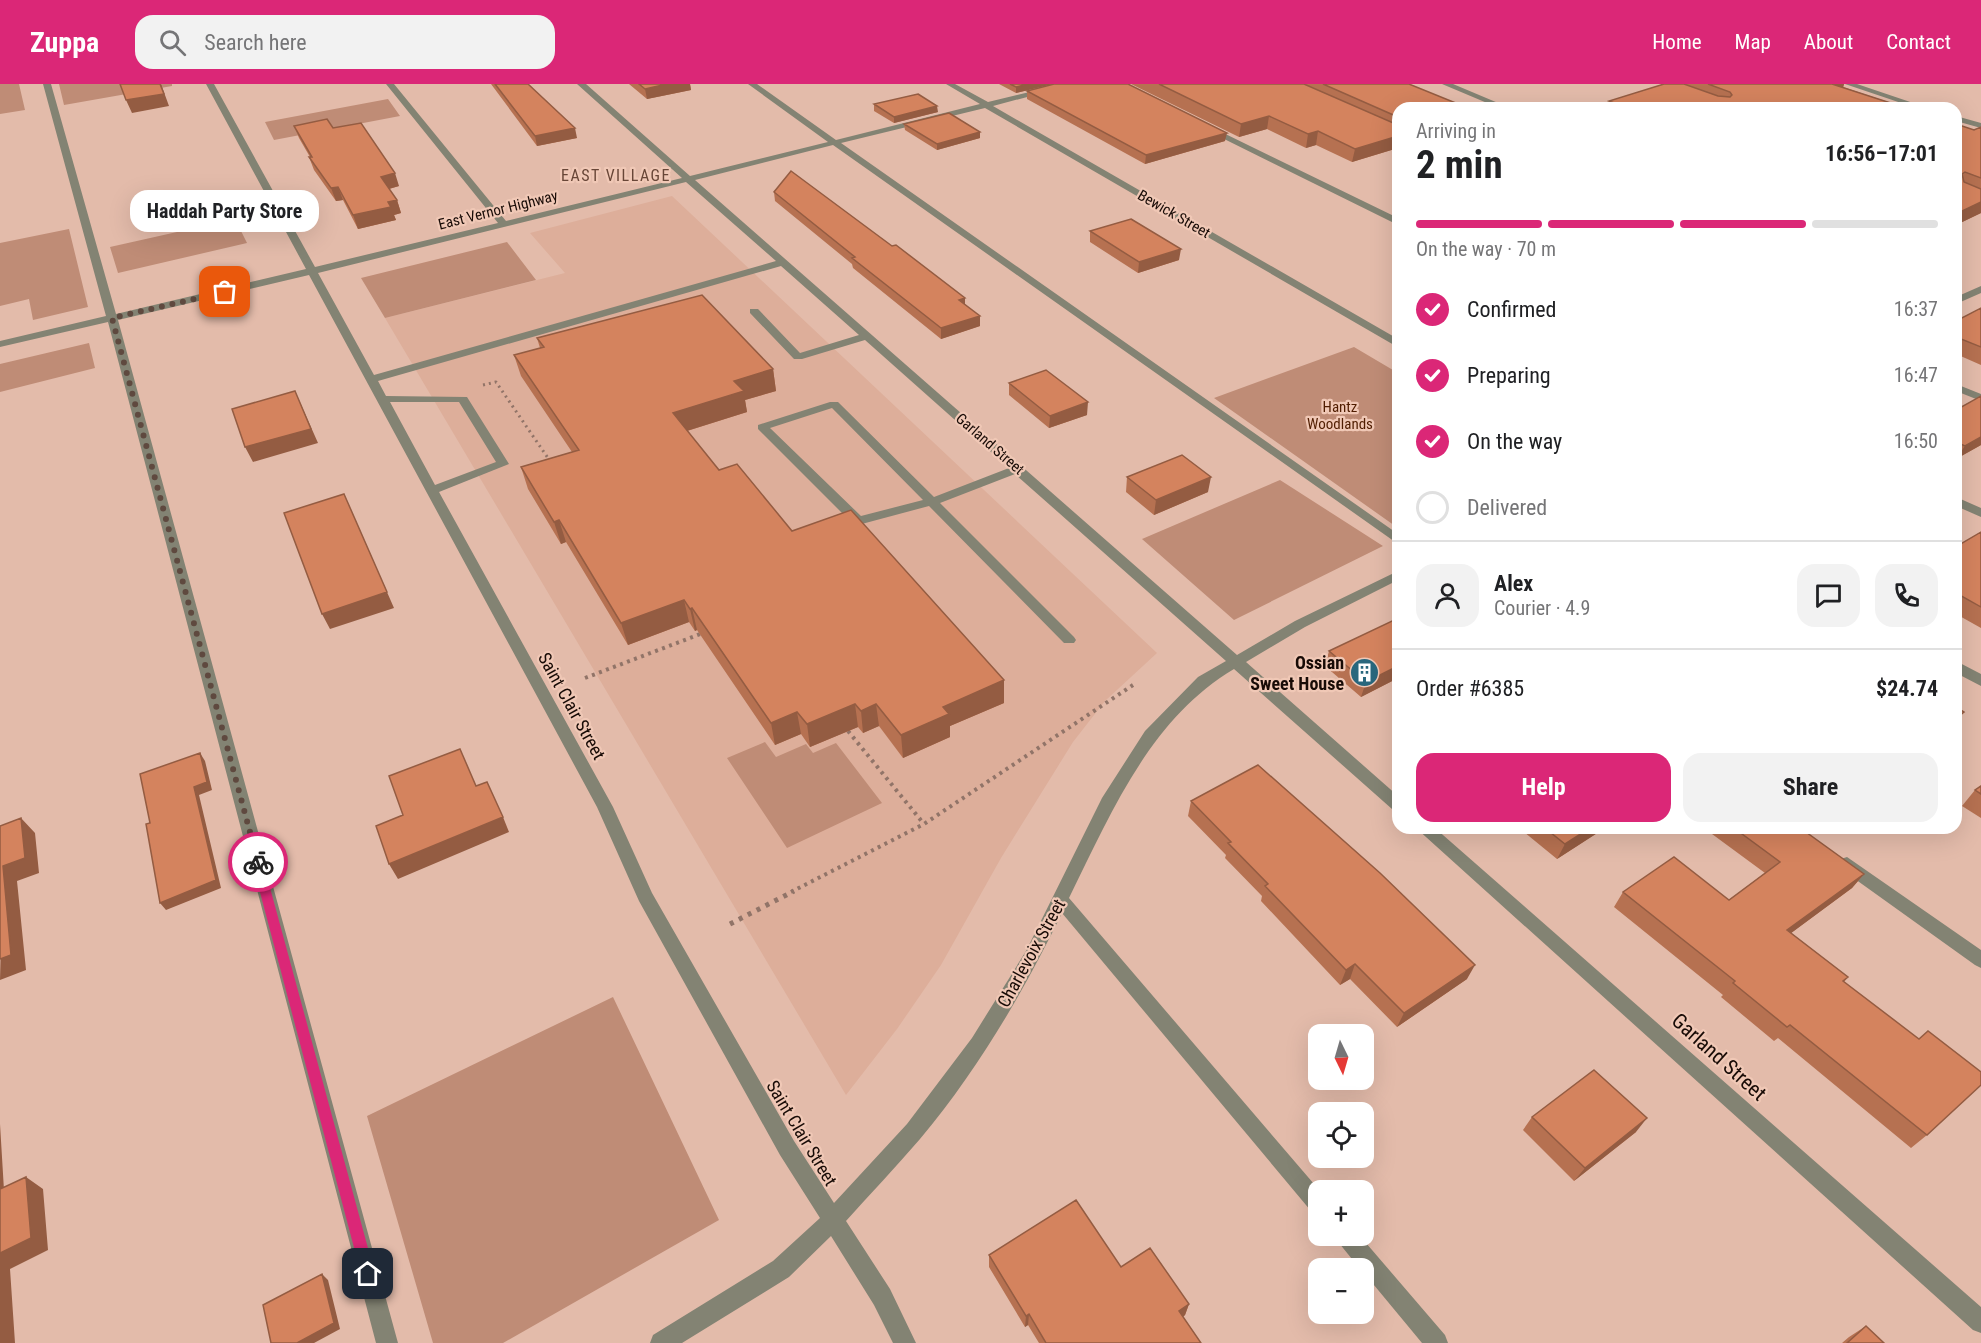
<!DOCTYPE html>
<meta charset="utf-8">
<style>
:root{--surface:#fff;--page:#f2f2f2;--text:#202124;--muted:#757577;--line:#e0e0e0;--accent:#db2777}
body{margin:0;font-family:"Roboto Condensed",sans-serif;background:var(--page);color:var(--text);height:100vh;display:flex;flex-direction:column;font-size:22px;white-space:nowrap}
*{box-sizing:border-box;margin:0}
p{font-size:20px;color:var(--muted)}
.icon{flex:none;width:33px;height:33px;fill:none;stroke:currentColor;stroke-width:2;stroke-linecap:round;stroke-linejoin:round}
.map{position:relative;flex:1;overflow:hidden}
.sheet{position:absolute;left:1392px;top:18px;width:570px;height:732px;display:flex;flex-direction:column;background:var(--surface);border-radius:18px;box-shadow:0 6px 24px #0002}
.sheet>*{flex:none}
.needle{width:39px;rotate:175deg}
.buttons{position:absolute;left:1308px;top:940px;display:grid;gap:12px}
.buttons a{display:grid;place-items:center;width:66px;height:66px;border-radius:12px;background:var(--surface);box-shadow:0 6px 24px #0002;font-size:30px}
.pin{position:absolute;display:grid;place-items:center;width:51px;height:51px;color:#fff;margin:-26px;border-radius:12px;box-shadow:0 3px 9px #0006}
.courier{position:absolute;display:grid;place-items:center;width:60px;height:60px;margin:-30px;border:4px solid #db2777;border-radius:50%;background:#fff;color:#222;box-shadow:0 2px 8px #0007}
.bubble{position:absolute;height:42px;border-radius:18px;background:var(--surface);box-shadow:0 6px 24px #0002;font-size:20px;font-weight:700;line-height:42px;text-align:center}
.head em{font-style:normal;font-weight:700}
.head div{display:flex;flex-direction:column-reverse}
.head{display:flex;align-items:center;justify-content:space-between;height:102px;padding:0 24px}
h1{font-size:39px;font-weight:700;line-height:45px}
.bar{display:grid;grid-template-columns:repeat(4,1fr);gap:9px 6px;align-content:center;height:72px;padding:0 24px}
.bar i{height:8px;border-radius:4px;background:var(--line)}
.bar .current{background:var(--accent)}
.bar p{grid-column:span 4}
.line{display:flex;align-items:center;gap:15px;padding:0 24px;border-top:2px solid var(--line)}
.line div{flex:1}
.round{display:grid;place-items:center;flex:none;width:63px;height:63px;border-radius:18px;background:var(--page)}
ol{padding:0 24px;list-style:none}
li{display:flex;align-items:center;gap:18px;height:66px}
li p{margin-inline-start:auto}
li .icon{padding:6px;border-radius:50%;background:var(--accent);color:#fff;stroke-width:4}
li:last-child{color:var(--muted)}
li i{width:33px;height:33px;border:3px solid var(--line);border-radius:50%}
.cta{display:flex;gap:12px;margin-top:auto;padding:12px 24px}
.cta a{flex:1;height:69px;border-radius:18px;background:var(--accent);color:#fff;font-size:24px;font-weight:700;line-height:69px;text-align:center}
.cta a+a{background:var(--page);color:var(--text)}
header{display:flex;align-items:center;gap:36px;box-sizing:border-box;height:84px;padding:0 30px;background:var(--accent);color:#fff}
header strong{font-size:28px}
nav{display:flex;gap:33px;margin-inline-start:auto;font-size:21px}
.search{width:420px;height:54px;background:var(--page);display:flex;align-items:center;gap:15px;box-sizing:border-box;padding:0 21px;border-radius:18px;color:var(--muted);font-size:22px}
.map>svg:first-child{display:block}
</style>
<header>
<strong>Zuppa</strong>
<div class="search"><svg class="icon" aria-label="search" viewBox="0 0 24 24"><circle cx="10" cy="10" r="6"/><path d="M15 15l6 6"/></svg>Search here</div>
<nav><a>Home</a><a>Map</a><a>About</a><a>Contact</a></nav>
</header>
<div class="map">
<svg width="1981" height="1259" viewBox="0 0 1981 1259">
<rect width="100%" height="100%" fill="#e3bbaa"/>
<!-- built -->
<path fill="#ddae9a" d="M672 112 1157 569 1105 617 1073 658 1001 774 941 881 897 945 846 1011 385 234 565 189 530 149Z"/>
<!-- green -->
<path fill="#bf8c76" d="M0 0H19L25 26 0 30Z
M59 0H172V2L64 21Z
M388 15 400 32 274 56 265 38Z
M235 135 247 159 118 189 110 163Z
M69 145 88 223 33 236 29 215 0 222V159Z
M507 158 536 196 385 234 361 194Z
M89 259 95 284 0 308V280Z
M1354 263 1398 289V444L1214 314Z
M1280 396 1383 462 1234 536 1142 455Z
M765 658 776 673 806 660 813 669 836 659 882 719 787 764 727 674Z
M613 913 719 1136 503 1259H433L367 1032Z"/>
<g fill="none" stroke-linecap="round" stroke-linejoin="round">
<!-- path-far2 -->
<path stroke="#917468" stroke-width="3" stroke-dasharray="2 4" stroke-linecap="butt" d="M483 301 496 298 550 377"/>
<!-- path-far1 -->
<path stroke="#917468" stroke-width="4" stroke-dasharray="3 4.5" stroke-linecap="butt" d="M585 594 703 549
M848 647 924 740
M791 808 924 740 1133 601"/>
<!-- path -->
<path stroke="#917468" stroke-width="5" stroke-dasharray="4 6" stroke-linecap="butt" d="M730 840 794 807"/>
<!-- minor -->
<path fill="#838373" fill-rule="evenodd" d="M43 0H51L116 230 306 185 206 0H214L315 183 498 139 386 0H394L506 137 682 94 577 0H586L690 92 828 58 748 0H757L836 56 980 20 946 0H955L988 18 1063 0H1076L993 22 1398 255V262L1394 261 985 24 841 59 1398 450V460L833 61 695 96 1237 571 1295 537 1398 487V496L1305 543 1246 578 1398 712V727L1392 725 1234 585C1150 635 1111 729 1069 814L1320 1107H1318V1130L1311 1127 1062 829C1023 909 977 987 920 1055 896 1083 870 1110 846 1137L890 1205 916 1259H893L874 1221 831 1152 789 1193 682 1259H650L653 1251 773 1177 820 1134 780 1071 639 817 597 723 309 191 118 236 398 1259H376L108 238 0 263V257L106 232ZM686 98 776 177 374 291 318 189ZM781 182 859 251 800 269 758 225H750V229L794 275H802L865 256 1009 384 934 413 838 318H830L758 341V345L853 440 858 441 929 422 1064 559H1074L1076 556 1074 553 940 419 1015 390 1226 577 1198 593 1145 647 1102 714 1026 867 972 954 907 1040 834 1119 794 1057 652 809 613 723 439 408 509 380 467 313 386 312 378 297ZM390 318H459L496 378 435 401ZM832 324 923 416 861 432 770 344Z
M1442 0H1453L1510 24H1499Z
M1845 0H1857L1928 24H1916Z
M1956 32 1981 39V44L1956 37Z
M1207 41 1398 134V141L1204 45 1203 43Z
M1981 202V209L1956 220V213Z
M1956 300 1981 310V317L1956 307Z
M1956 413 1981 424V433L1956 422Z
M1956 577 1981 590V602L1956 589Z
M1416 744H1435L1981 1223V1249L1973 1246Z
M1847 773 1981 866V884L1975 881 1841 785 1839 780 1841 775Z
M1335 1152H1360L1445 1251 1448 1259H1422L1364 1189V1185H1360L1339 1159Z"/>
</g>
<!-- wall -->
<path fill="#b67151" d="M491 0H528L577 54 537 62Z
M629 0H690L691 6 647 15Z
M999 0H1053L1016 9Z
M1131 0H1409L1398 24V64L1352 78 1316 61 1306 64 1267 45 1239 53Z
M1685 0H1844L1843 3 1906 24H1607L1609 17Z
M1027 7 1225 57 1145 80 1027 15Z
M874 20 938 28 894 39 874 27Z
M904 40 980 48V54L937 66 905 46Z
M1956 40 1974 46 1981 43V129L1956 141Z
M294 42 399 102 389 105 397 116 401 129 394 131 396 136 358 145 343 116 336 117 314 86 309 73H310L299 54Z
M774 108 892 162 965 214V220L980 242 941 255 853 184 852 180 775 117Z
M1090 147 1179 176 1138 189 1090 158Z
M1981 224V281L1956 270V237Z
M537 254 773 285 776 307 745 316 747 328 687 347 719 386 792 447 1004 596V619L950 642V653L903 674 879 642 863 649 858 643 810 663 801 650 775 661 697 546 695 547 689 538 628 561 566 458 561 460 528 405 521 383 572 368 521 292 514 271 540 264Z
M1009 299 1087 331 1049 344 1009 311Z
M1981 312V361L1956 375V326Z
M1127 393 1208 408 1154 431 1126 408Z
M1981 448V544L1956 530V460L1959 461Z
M1398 541V594L1361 613 1325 582 1329 567Z
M1981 702V734L1962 722 1975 706Z
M1191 717 1467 895 1397 943 1350 895 1340 901 1261 817 1262 812 1225 774 1226 771 1188 732Z
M1519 744H1605L1557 775Z
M1715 744H1806L1809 746 1807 749 1864 790 1852 804 1791 849 1848 893 1844 898 1927 1051 1911 1064 1778 954 1774 957 1721 913 1723 911 1614 823 1623 808 1729 816 1765 789 1712 750Z
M1532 1033 1636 1048 1574 1097 1523 1046Z
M989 1171 1121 1183 1189 1220 1185 1231 1183 1233 1201 1259H1039L1028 1241 1025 1243 989 1183Z
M1866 1242 1884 1259H1842L1849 1253Z"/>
<!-- shaded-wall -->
<path fill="#945c42" d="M161 0 169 22 132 29 126 16Z
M667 0H690L691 6 647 15 645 5Z
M1028 0H1053L1016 9V3Z
M1825 0H1844L1843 4Z
M937 22 938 28 894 39V33Z
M1269 32 1267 45 1239 53 1241 40Z
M575 44 577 54 537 62 535 52Z
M1318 47 1316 61 1306 64 1308 50Z
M980 48V54L937 66V60Z
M1227 49 1225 57 1145 80 1146 71Z
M1398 52V64L1352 78 1355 65Z
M395 89 399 102 385 106 381 93Z
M338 103 343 116 336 117 331 104Z
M397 116 401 129 394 131 396 136 358 145 353 131 388 118Z
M1981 118V129L1956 141V130Z
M1181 165 1179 176 1138 189 1139 178Z
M965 214V224L959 216Z
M980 232V242L941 255V244Z
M773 285 776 307 745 316 747 328 677 350 673 329 734 297Z
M295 307 318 359 253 378 245 363Z
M1088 318 1087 331 1049 344 1050 332Z
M1981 353V361L1956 375 1965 362Z
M1211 393 1208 408 1154 431 1156 416Z
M344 410 394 524 330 545 322 530Z
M559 436 566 458 561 460 554 438Z
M684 516 689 538 628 561 621 539Z
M692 524 697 546 695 547 690 525Z
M1398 582V594L1361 613 1366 598Z
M1004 596V619L950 642V653L903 674 901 651 943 623Z
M855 620 858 643 810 663 807 640Z
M876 620 879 642 863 649 861 627Z
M797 628 801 650 775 661 771 639Z
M1964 628 1956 638V634Z
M200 669 205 677 212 706 199 711 221 804 166 826 160 819 194 703Z
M503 733 509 748 398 795 389 780Z
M21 734 35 749 39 789 17 797 26 886 0 896 3 782Z
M1590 744H1605L1557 775 1565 760Z
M1864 790 1852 804 1775 861 1787 846Z
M1355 880 1350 895 1340 901 1346 886Z
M1475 881 1467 895 1397 943 1404 929Z
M1647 1034 1636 1048 1574 1097 1585 1084Z
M0 1040 5 1123 0 1119Z
M26 1093 43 1105 48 1166 10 1185 15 1259H0V1169Z
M322 1190 328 1196 340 1245 314 1259H297Z
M1189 1220 1185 1231 1176 1238 1179 1227Z
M1029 1230 1028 1241 1025 1243 1026 1232Z"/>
<!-- building -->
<path fill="#d4835e" stroke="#945c42" stroke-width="1.5" d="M120 0H160L164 10 126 16Z
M495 0H528L575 44 535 52Z
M639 0H667L645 5Z
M1010 0H1028L1016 3Z
M1054 0H1128L1227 49 1146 71 1027 7Z
M1159 0H1304L1398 41V52L1355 65 1318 47 1308 50 1269 32 1241 40Z
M1323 0H1409L1468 24H1398V33Z
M1664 0H1684L1718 12 1730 13 1732 11 1730 8 1708 0H1832L1906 24H1627L1609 17Z
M918 10 937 22 894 33 874 20Z
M949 29 980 48 937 60 904 40Z
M327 35 333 44 361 39 395 89 381 93 397 116 388 118 391 123 353 131 338 103 331 104 309 73H312L294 42Z
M1956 40 1974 46 1981 43V94L1965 88 1962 90 1964 98 1981 105V118L1956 130Z
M791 87 892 162 896 161 965 214 959 216 980 232 941 244 852 174 855 173 774 108Z
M1131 135 1181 165 1139 178 1090 147Z
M702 211 773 285 734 297 744 307 673 329 719 386 737 380 792 447 851 426 1004 596 943 623 949 630 901 651 876 620 861 627 855 620 807 640 797 628 771 639 692 524 690 525 684 516 621 539 559 436 554 438 521 383 579 366 514 271 544 263 537 254Z
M1981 224V263L1956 253V237Z
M1046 286 1088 318 1050 332 1009 299Z
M295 307 311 345 245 363 232 325Z
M1981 312V353L1965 362 1956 358V326Z
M1182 371 1211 393 1156 416 1127 393Z
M344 410 387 508 322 530 284 429Z
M1981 448V523L1956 509V460L1959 461Z
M1392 537 1398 541V582L1366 598 1329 567Z
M1956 623 1964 628 1956 634Z
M460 665 476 702 487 698 503 733 389 780 376 742 403 731 389 692Z
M200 669 207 698 194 703 216 796 160 819 146 740 150 739 140 690Z
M1258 681 1380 789 1475 881 1404 929 1355 880 1346 886 1265 802 1268 800 1228 759 1231 758 1191 717Z
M1981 702V710L1975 706Z
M21 734 25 774 3 782 11 871 0 875V742Z
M1545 744H1590L1565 760Z
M1734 744H1806L1809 746 1806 748 1864 790 1787 846 1848 893 1843 897 1919 955 1928 947 1981 988V1001L1927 1051 1790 941 1787 943 1733 899 1735 897 1623 808 1674 773 1729 816 1780 778Z
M1594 986 1647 1034 1585 1084 1532 1033Z
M26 1093 31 1154 0 1169V1105Z
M1076 1116 1121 1183 1150 1164 1189 1220 1179 1227 1201 1259H1046L1029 1230 1026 1232 989 1171Z
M322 1190 334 1239 297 1259H271L263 1221Z
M1866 1242 1884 1259H1847Z"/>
<!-- route -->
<path fill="#db2777" d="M258 774 263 778 375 1190 373 1195 368 1197 363 1195 361 1190 252 778Z"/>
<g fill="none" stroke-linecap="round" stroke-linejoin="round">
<!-- done -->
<path stroke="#5f493f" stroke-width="6" stroke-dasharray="0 10.8" d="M225 208 112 234 258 778"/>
</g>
<!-- icons -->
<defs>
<symbol id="building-disc" viewBox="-11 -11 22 22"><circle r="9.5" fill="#29677d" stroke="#f0c8b6"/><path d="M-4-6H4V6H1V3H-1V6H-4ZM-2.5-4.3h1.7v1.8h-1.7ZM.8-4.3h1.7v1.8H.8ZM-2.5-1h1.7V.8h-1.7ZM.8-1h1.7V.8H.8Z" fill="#fff"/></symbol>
</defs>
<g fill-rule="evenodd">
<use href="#building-disc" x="1348" y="572" width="33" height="33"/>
</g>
<g text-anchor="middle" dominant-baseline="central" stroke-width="4.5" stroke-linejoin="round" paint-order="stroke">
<!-- far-street labels -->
<g font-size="15" fill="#180b06" stroke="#f0c8b6">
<text transform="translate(498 126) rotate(-14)">East Vernor Highway</text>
<text transform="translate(1174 130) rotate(30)">Bewick Street</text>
<text transform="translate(990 360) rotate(41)">Garland Street</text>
</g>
<!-- far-park labels -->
<g font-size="15" fill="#501d01" stroke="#f0c8b6">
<text x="1340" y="323">Hantz<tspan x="1340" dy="17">Woodlands</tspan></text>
</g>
<!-- far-neighbourhood labels -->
<g font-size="16" letter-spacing="1.5" fill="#684637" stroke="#f0c8b6">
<text x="616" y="91">EAST VILLAGE</text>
</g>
<!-- poi labels -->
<g font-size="18" font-weight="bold" fill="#180b06" stroke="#f0c8b6" text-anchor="end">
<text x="1344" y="578">Ossian<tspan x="1344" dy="21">Sweet House</tspan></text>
</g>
<!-- street labels -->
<g font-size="18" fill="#180b06" stroke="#f0c8b6">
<text transform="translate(572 622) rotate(61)">Saint Clair Street</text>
<text transform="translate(1031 869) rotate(-61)">Charlevoix Street</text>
<text transform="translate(802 1049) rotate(59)">Saint Clair Street</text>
</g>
<!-- near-street labels -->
<g font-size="21" fill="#180b06" stroke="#f0c8b6">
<text transform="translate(1719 973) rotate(42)">Garland Street</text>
</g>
</g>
</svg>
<div class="buttons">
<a><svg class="needle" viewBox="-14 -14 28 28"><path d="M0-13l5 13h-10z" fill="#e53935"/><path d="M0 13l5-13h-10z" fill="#757577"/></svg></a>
<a><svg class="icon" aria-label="locate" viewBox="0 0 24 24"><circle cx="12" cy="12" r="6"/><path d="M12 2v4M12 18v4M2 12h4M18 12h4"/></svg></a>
<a>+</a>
<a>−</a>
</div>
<div class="pin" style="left:225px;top:208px;background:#ea580c"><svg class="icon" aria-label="bag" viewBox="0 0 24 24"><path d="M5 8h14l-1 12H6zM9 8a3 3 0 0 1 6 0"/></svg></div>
<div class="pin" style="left:368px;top:1190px;background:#1f2937"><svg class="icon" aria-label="home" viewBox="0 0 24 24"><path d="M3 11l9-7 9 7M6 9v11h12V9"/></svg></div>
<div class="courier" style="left:258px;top:778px"><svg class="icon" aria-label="bike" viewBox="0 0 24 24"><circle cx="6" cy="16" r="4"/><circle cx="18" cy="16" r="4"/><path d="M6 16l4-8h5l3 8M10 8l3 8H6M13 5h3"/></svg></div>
<div class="bubble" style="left:130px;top:106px;width:189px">Haddah Party Store</div>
<section class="sheet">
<div class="head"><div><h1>2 min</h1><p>Arriving in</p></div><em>16:56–17:01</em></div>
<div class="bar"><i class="current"></i><i class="current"></i><i class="current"></i><i></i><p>On the way · 70 m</p></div>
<ol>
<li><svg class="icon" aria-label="check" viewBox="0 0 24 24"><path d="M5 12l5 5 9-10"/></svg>Confirmed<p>16:37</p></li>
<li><svg class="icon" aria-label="check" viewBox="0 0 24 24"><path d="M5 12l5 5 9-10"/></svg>Preparing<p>16:47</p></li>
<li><svg class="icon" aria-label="check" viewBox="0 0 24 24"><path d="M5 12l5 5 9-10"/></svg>On the way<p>16:50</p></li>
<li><i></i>Delivered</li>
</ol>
<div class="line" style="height:108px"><a class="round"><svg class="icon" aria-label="person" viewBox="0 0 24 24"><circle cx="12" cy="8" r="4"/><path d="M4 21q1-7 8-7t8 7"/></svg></a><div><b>Alex</b><p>Courier · 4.9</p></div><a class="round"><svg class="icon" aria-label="chat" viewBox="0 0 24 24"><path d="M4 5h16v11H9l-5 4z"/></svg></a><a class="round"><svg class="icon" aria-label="phone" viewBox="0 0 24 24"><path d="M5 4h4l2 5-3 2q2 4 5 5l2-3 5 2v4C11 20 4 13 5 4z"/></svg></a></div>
<div class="line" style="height:78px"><div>Order #6385</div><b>$24.74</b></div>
<div class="cta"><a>Help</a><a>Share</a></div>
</section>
</div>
